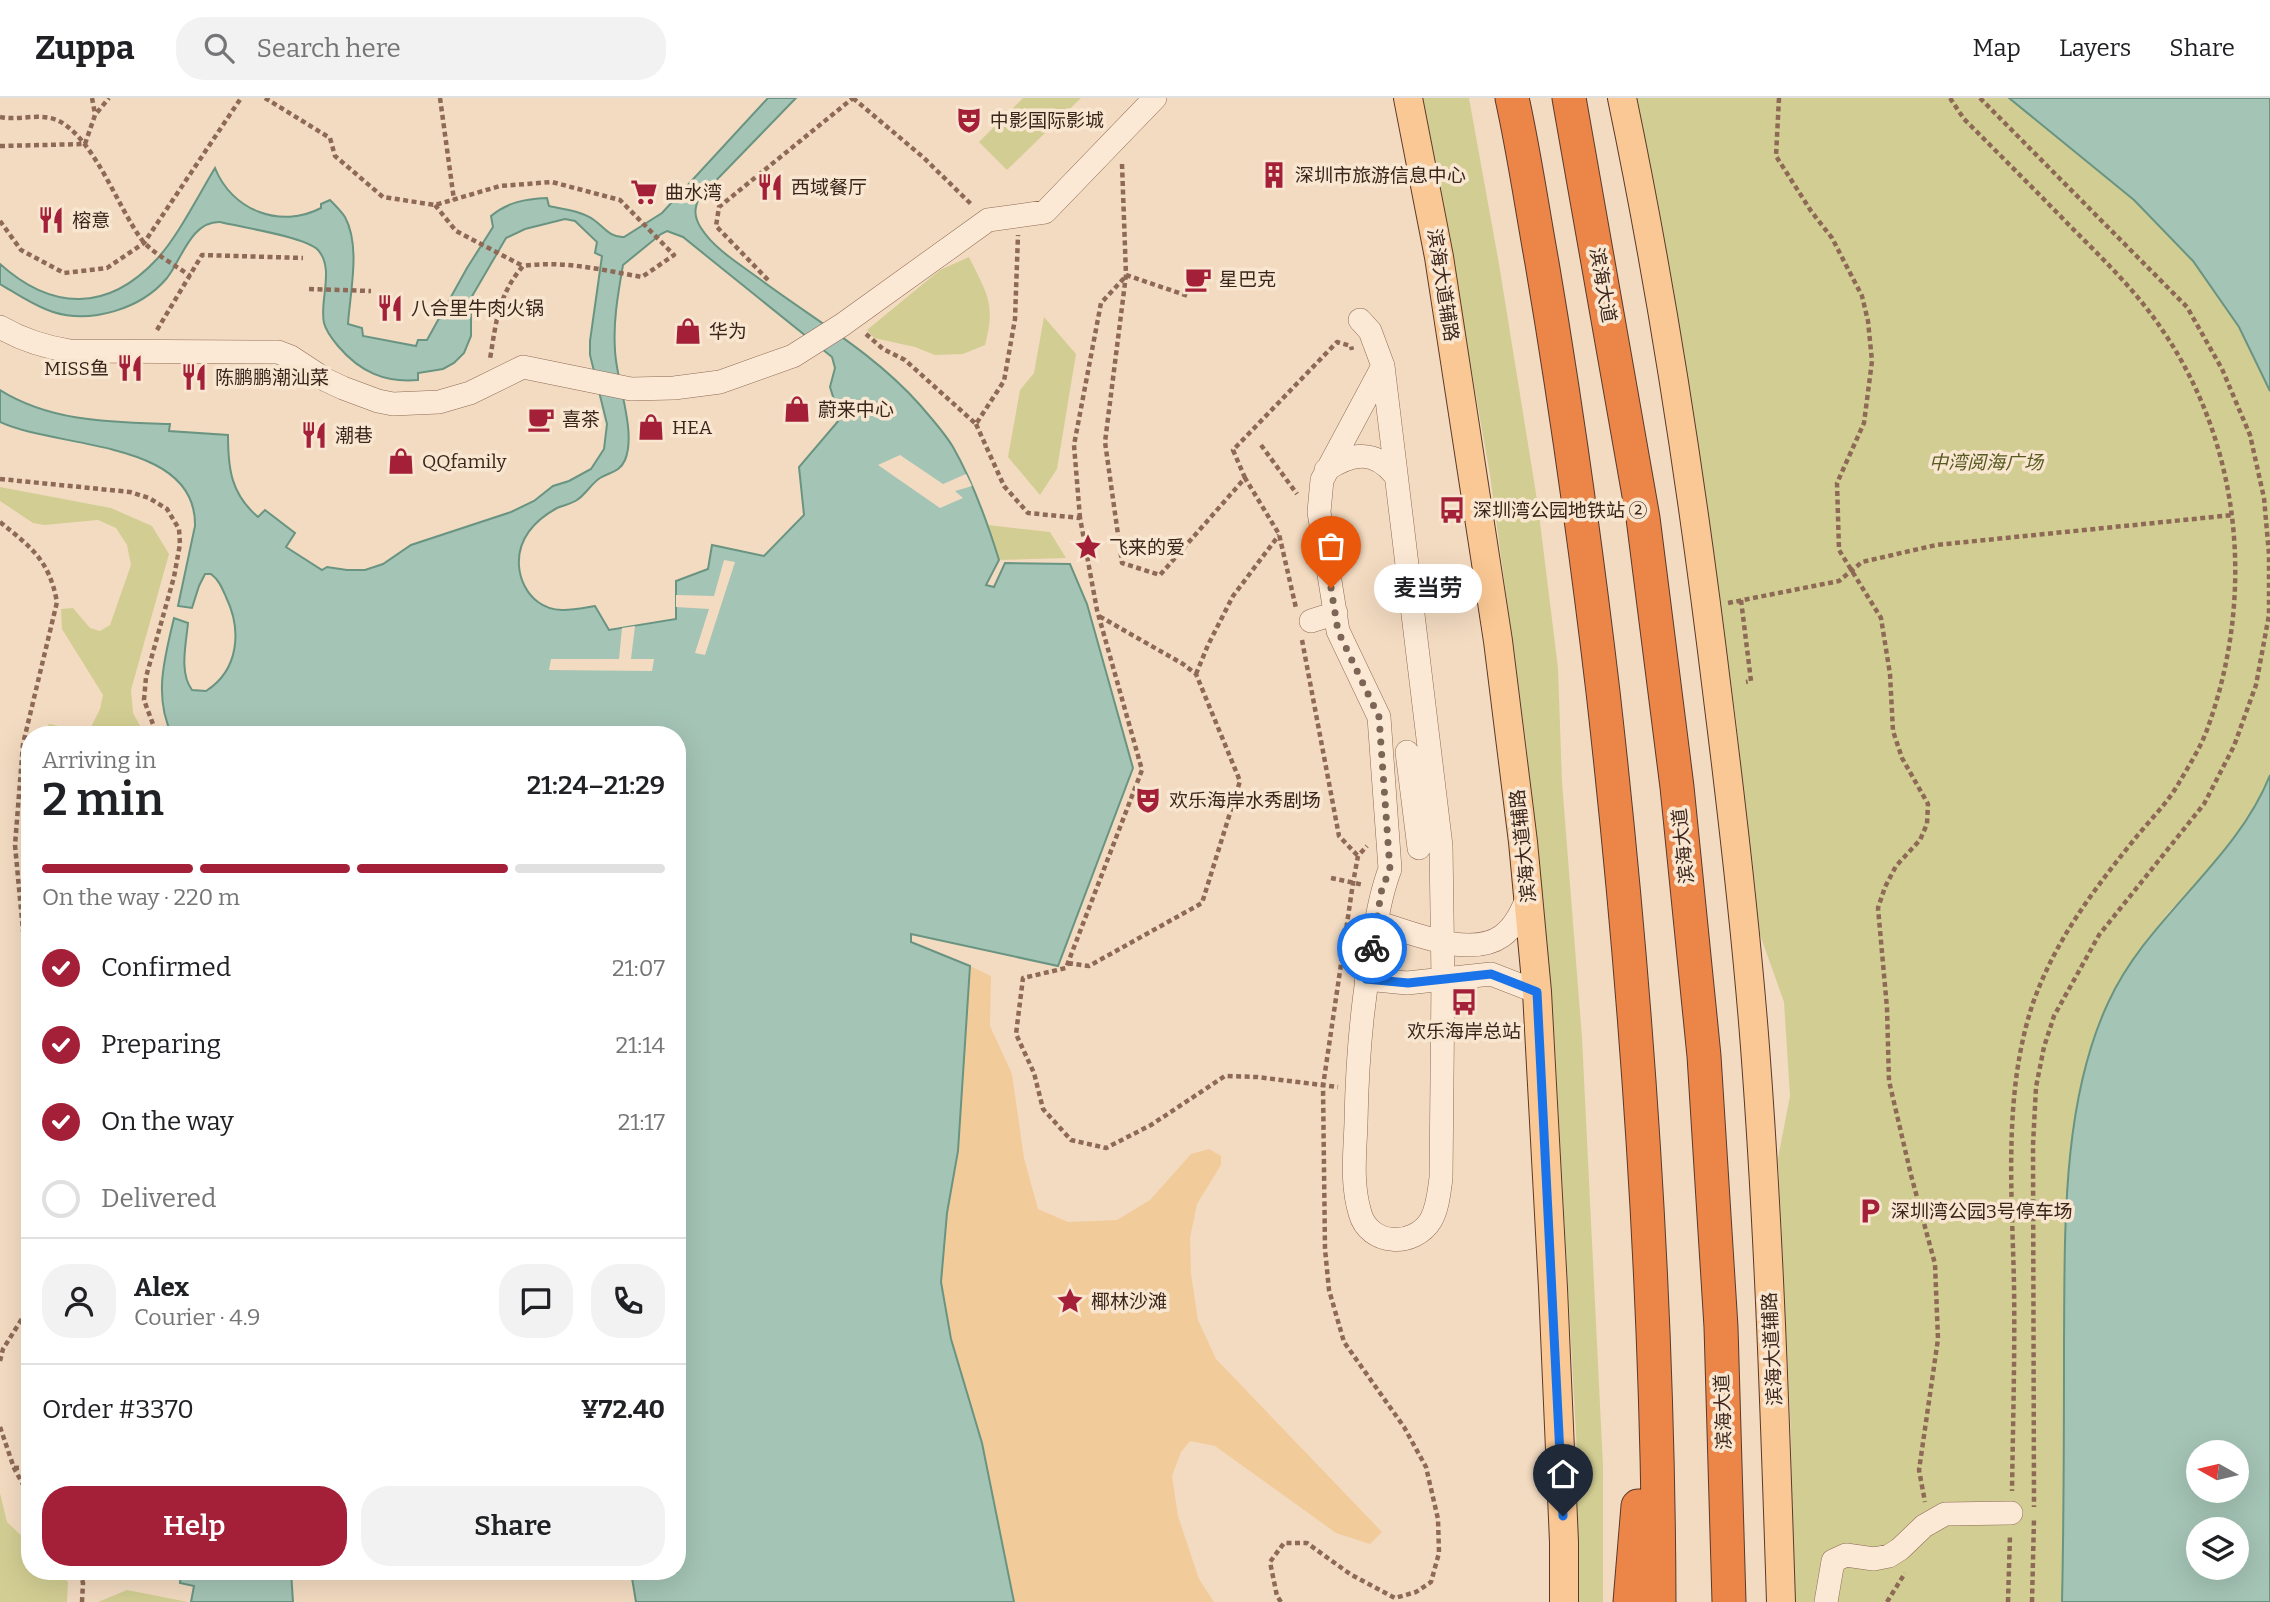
<!DOCTYPE html>
<meta charset="utf-8">
<style>
:root{--surface:#fff;--page:#f2f2f2;--text:#202124;--muted:#757577;--line:#e0e0e0;--accent:#a41f38}
body{margin:0;font-family:Bitter,"Noto Sans SC",serif;background:var(--page);color:var(--text);height:100vh;display:flex;flex-direction:column;font-size:26px;white-space:nowrap}
*{box-sizing:border-box;margin:0}
p{font-size:23px;color:var(--muted)}
.icon{flex:none;width:38px;height:38px;fill:none;stroke:currentColor;stroke-width:2;stroke-linecap:round;stroke-linejoin:round}
.map{position:relative;flex:1;overflow:hidden}
.panel{position:absolute;left:21px;top:628px;width:665px;height:854px;display:flex;flex-direction:column;background:var(--surface);border-radius:28px;box-shadow:0 7px 28px #0002}
.panel>*{flex:none}
.needle{width:46px;rotate:278deg}
.tools{position:absolute;left:2186px;top:1342px;display:grid;gap:14px}
.tools a{display:grid;place-items:center;width:63px;height:63px;border-radius:50%;background:var(--surface);box-shadow:0 7px 28px #0002;font-size:35px}
.pin{position:absolute;display:grid;place-items:center;width:60px;height:60px;color:#fff;margin:-72px -30px;border-radius:50% 50% 50% 0;rotate:-45deg;box-shadow:0 0 7px #0007}
.pin .icon{rotate:45deg}
.courier{position:absolute;display:grid;place-items:center;width:70px;height:70px;margin:-35px;border:5px solid #1a73e8;border-radius:50%;background:#fff;color:#222;box-shadow:0 2px 9px #0007}
.bubble{position:absolute;height:49px;border-radius:24px;background:var(--surface);box-shadow:0 7px 28px #0002;font-size:23px;font-weight:600;line-height:49px;text-align:center}
.overview em{font-style:normal;font-weight:600}
.overview div{display:flex;flex-direction:column-reverse}
.overview{display:flex;align-items:center;justify-content:space-between;height:119px;padding:0 21px}
h1{font-size:46px;font-weight:600;line-height:52px}
.bar{display:grid;grid-template-columns:repeat(4,1fr);gap:10px 7px;align-content:center;height:84px;padding:0 21px}
.bar i{height:9px;border-radius:5px;background:var(--line)}
.bar .current{background:var(--accent)}
.bar p{grid-column:span 4}
.line{display:flex;align-items:center;gap:18px;padding:0 21px;border-top:2px solid var(--line)}
.line div{flex:1}
.round{display:grid;place-items:center;flex:none;width:74px;height:74px;border-radius:28px;background:var(--page)}
ol{padding:0 21px;list-style:none}
li{display:flex;align-items:center;gap:21px;height:77px}
li p{margin-inline-start:auto}
li .icon{padding:7px;border-radius:50%;background:var(--accent);color:#fff;stroke-width:4}
li:last-child{color:var(--muted)}
li i{width:38px;height:38px;border:4px solid var(--line);border-radius:50%}
.cta{display:flex;gap:14px;margin-top:auto;padding:14px 21px}
.cta a{flex:1;height:80px;border-radius:28px;background:var(--accent);color:#fff;font-size:28px;font-weight:600;line-height:80px;text-align:center}
.cta a+a{background:var(--page);color:var(--text)}
header{display:flex;align-items:center;gap:42px;box-sizing:border-box;height:98px;padding:0 35px;background:var(--surface);border-bottom:2px solid var(--line)}
header strong{font-size:33px}
nav{display:flex;gap:38px;margin-inline-start:auto;font-size:24px}
.search{width:490px;height:63px;background:var(--page);display:flex;align-items:center;gap:18px;box-sizing:border-box;padding:0 24px;border-radius:28px;color:var(--muted);font-size:26px}
.map>svg:first-child{display:block}
</style>
<header>
<strong>Zuppa</strong>
<div class="search"><svg class="icon" aria-label="search" viewBox="0 0 24 24"><circle cx="10" cy="10" r="6"/><path d="M15 15l6 6"/></svg>Search here</div>
<nav><a>Map</a><a>Layers</a><a>Share</a></nav>
</header>
<div class="map">
<svg width="2270" height="1504" viewBox="0 0 2270 1504">
<rect width="100%" height="100%" fill="#f3dbc1"/>
<!-- green -->
<path fill="#d2ce93" d="M1023 0H1081L1007 72 979 44Z
M1423 0H1469L1499 166 1538 408 1558 570 1562 684 1582 940 1603 1368V1504H1578L1577 1354 1554 934 1526 645 1490 377Z
M1632 0H2009L2134 102 2193 163 2239 229 2270 293V677L2263 694 2236 737 2204 777 2168 815 2128 869 2108 905 2088 961 2063 1434 2062 1504H1793L1791 1337 1778 1060 1790 998 1784 904 1759 834 1736 622 1698 361Z
M969 159C987 196 996 205 985 247L963 256 935 257 915 249 874 240 867 232 940 172Z
M1044 219 1076 256 1057 371 1040 397 1008 359 1020 292 1034 275Z
M0 389 111 410 152 428 169 456 131 592 133 615 145 637H42L49 626C63 628 78 635 90 631L100 611 103 597 62 531 61 511 73 510 90 530 100 533 110 527 131 467 127 447 116 430 98 422 44 427 33 425 0 403Z
M988 427 1050 434 1066 460 999 462Z
M0 1395 7 1424 30 1446V1474H58L68 1484 67 1504H0Z
M127 1492 188 1504H98Z"/>
<!-- sand -->
<path fill="#f2cb9b" d="M970 868 991 878 990 928 1012 976 1024 1060 1038 1111 1068 1124 1117 1122 1150 1102 1191 1056 1209 1051 1221 1058V1067L1197 1106 1190 1140 1191 1176 1198 1222 1216 1261 1382 1434 1370 1446 1336 1435 1215 1348 1190 1343 1181 1354 1172 1378 1178 1418 1199 1481 1214 1504H1014L982 1345 951 1241 941 1184 947 1115 958 1053Z"/>
<!-- water -->
<path fill="#a4c4b5" stroke="#699482" stroke-width="2" fill-rule="evenodd" d="M768 0H796L699 100C694 111 694 119 701 130 715 152 740 166 761 182 815 222 875 256 920 307 931 320 944 334 953 349 973 384 987 423 999 462L986 487 994 489 1005 465 1070 466 1087 506 1133 670 1058 868 911 836V844L970 868 958 1053 947 1115 941 1184 951 1241 982 1345 1014 1504H636L631 1474H677V637H172C153 598 165 559 174 520L188 525C186 546 179 575 192 592L206 593C239 572 242 532 226 499 222 490 219 482 211 476H205L199 488 192 510 178 508 195 428C197 341 57 351 0 324V292C51 324 111 324 170 326L169 333 228 337C228 371 231 396 258 419L265 412 295 435 286 449 322 472 327 469 347 472H365L383 466 411 447 511 414 534 403 553 388 569 383 591 371 604 351 607 326 590 257V243L602 158 595 155 597 144 575 123 565 121 525 131 506 140 471 200V238L464 255 454 265 443 271 418 275V282C385 285 360 274 338 248 333 242 326 233 324 225 319 203 335 171 318 152 306 139 240 129 220 124 191 123 182 161 167 180 141 211 91 226 53 214 34 208 17 196 0 186V166C52 213 108 214 157 161 178 138 198 98 215 70 232 113 281 131 321 110V106L330 102C335 107 341 113 345 119 361 149 350 194 348 226L362 230 363 238 416 248 418 242H427L467 170 493 129 491 118C508 104 525 101 547 100L549 108C563 111 582 113 594 122 604 129 610 140 624 139L662 115ZM667 133 683 139 832 259 835 270 830 289 840 321 799 369 804 417 764 458 712 447 708 471 676 483V521L609 532 595 508C576 511 555 517 538 504 527 496 520 482 519 468 517 441 535 422 557 410 564 407 571 406 577 402 586 396 591 386 600 380 610 374 620 374 625 362 637 334 616 283 615 252 613 223 618 196 623 167L661 136Z
M2009 0H2270V293L2239 229 2193 163 2134 102Z
M2270 677V1504H2062C2064 1417 2064 1331 2064 1244 2065 1135 2061 1006 2108 905 2147 819 2235 765 2270 677ZM2198 1354H2236V1393H2198ZM2198 1432H2236V1470H2198Z
M181 1474H291L293 1504H191L194 1488 180 1485Z"/>
<!-- pier -->
<path fill="#f3dbc1" d="M900 357 943 386 966 376 972 388 955 393 963 400 940 410 878 367Z
M724 462 735 464 705 557 695 555 709 511 676 509V497L714 498Z
M635 528 631 561H654L652 573 549 572 551 561H619L622 530Z"/>
<g fill="none" stroke-linecap="round" stroke-linejoin="round">
<defs>
<path id="minor" d="M1360 222 1370 233 1383 268
M0 229C22 242 45 249 70 253L278 254 291 259 326 282 343 290 378 303 393 306 439 304 470 295 523 269 631 291 674 290 720 284 793 258 842 227 988 122 1045 114 1155 0
M1383 268 1441 748 1443 882 1441 1080C1439 1094 1438 1109 1431 1122 1414 1150 1369 1148 1360 1115 1351 1085 1355 1055 1356 1025 1357 964 1362 904 1373 844 1377 819 1381 795 1390 771L1379 619 1338 533 1319 414 1322 382Z
M1326 372C1352 355 1374 351 1395 377
M1311 523 1336 515
M1407 654 1419 750
M1376 824C1410 834 1470 861 1502 838 1516 828 1522 812 1529 797
M1366 881 1407 885 1491 876 1537 894
M1826 1504 1833 1463 1846 1457 1874 1461 1889 1458 1900 1451 1924 1428 1945 1416 2011 1415"/>
<path id="major" d="M1408 0 1439 159 1498 543 1523 744 1537 894 1553 1190 1564 1444V1504
M1622 0C1663 196 1693 395 1717 593 1732 712 1746 830 1755 949 1769 1134 1775 1319 1781 1504"/>
<path id="highway" d="M1512 0C1524 54 1532 110 1542 165 1566 307 1586 450 1603 594 1637 895 1658 1200 1659 1504
M1569 0 1643 420 1677 689 1704 958 1721 1229 1729 1504
M1630 1504 1638 1408"/>
</defs>
<!-- minor casing -->
<use href="#minor" stroke="#8e6a56" stroke-width="24"/>
<!-- major casing -->
<use href="#major" stroke="#5b392b" stroke-width="30"/>
<!-- highway casing -->
<use href="#highway" stroke="#5b392b" stroke-width="35"/>
<!-- path -->
<path stroke="#8e6a56" stroke-width="4.5" stroke-dasharray="5 3.5" stroke-linecap="butt" d="M92 0 95 16
M265 0 330 40 335 58 383 99 435 107 500 88 552 84 620 102 674 157 642 179C602 172 564 162 523 168 498 197 496 225 490 261
M440 0 454 102
M853 0 924 60 972 107
M1779 0 1776 58 1811 113 1832 140 1862 198 1868 223 1872 263 1864 325 1837 385 1839 452 1881 520 1890 576 1893 633 1902 660 1928 706 1927 726 1920 742 1896 768 1885 789 1878 810 1887 910 1889 983 1911 1077 1935 1166 1938 1241 1919 1372 1925 1404
M1950 0 1964 21C2000 57 2036 93 2072 130 2104 162 2138 195 2163 233 2242 349 2255 498 2208 629 2202 647 2190 666 2180 683 2168 705 2148 724 2133 743 2092 794 2055 843 2033 905 2003 994 2012 1094 2014 1186 2015 1255 2013 1324 2012 1393
M1980 0 2187 209 2222 271 2250 337 2264 400 2269 456V517L2256 587 2234 648 2204 706 2099 837 2054 918 2044 949 2036 989 2033 1047 2034 1409
M0 19C19 23 40 14 59 23 95 42 118 110 142 142 152 155 177 168 190 178
M0 48 85 46 95 17 109 0
M1122 66 1126 177 1105 344 1122 465 1160 477 1245 380 1279 436 1296 510
M435 107 456 133 523 168
M0 123 21 152 64 175 107 170 144 145 241 0
M1126 177 1188 198
M768 182 716 128 719 109 853 0
M309 191 371 193
M157 232 202 157 303 160
M866 236 883 251 905 262 976 326 1004 283 1015 221 1018 137
M976 326 1004 388 1028 415 1080 420 1097 512 1142 672 1066 870 1023 880 1016 936 1034 975 1043 1011 1071 1042 1106 1050 1151 1027 1225 978 1257 979 1338 989
M1261 347 1297 396
M1245 380 1233 352 1337 244 1351 248 1352 252
M0 381 130 394 149 400 167 411 179 431 180 446 174 479 146 579 144 602 157 637
M1080 420 1074 347 1101 205 1126 178
M0 424C32 450 49 462 57 504L23 646 15 747 23 833 30 869
M1741 502 1751 583 1746 584
M1728 505 1839 483 1862 464 1936 447 2233 417
M1302 542 1339 738 1358 758
M1196 576 1208 547 1233 498 1279 437
M1331 780 1364 787
M1068 865 1089 868 1202 805 1240 683 1196 576 1183 566 1099 518
M0 1263 3 1251 30 1208
M0 1329 14 1370 30 1399
M14 1370 30 1369
M80 1474 83 1485 82 1504
M162 1474 171 1477
M1281 1504 1277 1498 1270 1464 1284 1445H1307L1350 1476 1395 1500 1416 1494 1431 1484 1439 1455 1438 1421 1426 1369 1404 1329 1344 1244 1329 1192 1325 1151 1323 988 1353 785 1358 758 1367 748
M1887 1504 1905 1475
M2008 1504 2010 1437
M2032 1504 2034 1421"/>
<!-- minor -->
<use href="#minor" stroke="#fce9d5" stroke-width="23"/>
<!-- major -->
<use href="#major" stroke="#fac894" stroke-width="28"/>
<!-- highway -->
<use href="#highway" stroke="#eb8648" stroke-width="33"/>
</g>
<g fill="none" stroke-linecap="round" stroke-linejoin="round">
<!-- done -->
<path stroke="#7c6556" stroke-width="7" stroke-dasharray="0 12.6" d="M1331 490 1338 533 1379 619 1390 772 1382 790 1372 850"/>
<!-- route -->
<path stroke="#1a73e8" stroke-width="9" d="M1372 850 1366 881 1408 885 1491 876 1537 894 1563 1418"/>
</g>
<!-- icons -->
<defs>
<symbol id="theatre-bare" viewBox="-9 -9 18 18"><path d="M-5-5.5Q0-4 5-5.5V0Q5 5 0 6Q-5 5-5 0ZM-3.3-2.5H-1v1.5H-3.3ZM1-2.5H3.3v1.5H1ZM-2.8 1Q0 5.5 2.8 1Z" fill="#a41f38" stroke="#f9e6d1" stroke-width="2.5" paint-order="stroke"/></symbol>
<symbol id="building-bare" viewBox="-9 -9 18 18"><path d="M-4-6H4V6H1V3H-1V6H-4ZM-2.5-4.3h1.7v1.8h-1.7ZM.8-4.3h1.7v1.8H.8ZM-2.5-1h1.7V.8h-1.7ZM.8-1h1.7V.8H.8Z" fill="#a41f38" stroke="#f9e6d1" stroke-width="2.5" paint-order="stroke"/></symbol>
<symbol id="restaurant-bare" viewBox="-9 -9 18 18"><path d="M-5-6h1v4h1v-4h1v4h1v-4h1v5L-1.5 .5V6h-2V.5L-5-1ZM5-6V6H3V1.5H1.5Q1.5-4 5-6Z" fill="#a41f38" stroke="#f9e6d1" stroke-width="2.5" paint-order="stroke"/></symbol>
<symbol id="supermarket-bare" viewBox="-9 -9 18 18"><path d="M-6-5.5h2.5l.6 2H6L4.5 2H-2.5L-4.4-4H-6ZM-1.5 3.2a1.3 1.3 0 1 0 .1 0ZM3 3.2a1.3 1.3 0 1 0 .1 0Z" fill="#a41f38" stroke="#f9e6d1" stroke-width="2.5" paint-order="stroke"/></symbol>
<symbol id="cafe-bare" viewBox="-9 -9 18 18"><path d="M-5.5-4.5H6V0H3Q3 3.5 0 3.5H-2.5Q-5.5 3.5-5.5 0ZM3-3.2v2h1.7v-2ZM-6 4.5H4V6H-6Z" fill="#a41f38" stroke="#f9e6d1" stroke-width="2.5" paint-order="stroke"/></symbol>
<symbol id="shop-bare" viewBox="-9 -9 18 18"><path d="M-5-2.5h2.3a2.7 3.5 0 0 1 5.4 0H5L5.5 6h-11ZM-1.5-2.5h3a1.5 2.3 0 0 0-3 0Z" fill="#a41f38" stroke="#f9e6d1" stroke-width="2.5" paint-order="stroke"/></symbol>
<symbol id="bus-bare" viewBox="-9 -9 18 18"><path d="M-5-6H5V4H4V6H2V4H-2V6H-4V4H-5ZM-3.5-4V0h7V-4ZM-3.5 1.2v1.5H-2V1.2ZM2 1.2v1.5H3.5V1.2Z" fill="#a41f38" stroke="#f9e6d1" stroke-width="2.5" paint-order="stroke"/></symbol>
<symbol id="sight-bare" viewBox="-9 -9 18 18"><path d="M0-6L1.8-2.2L6-1.7L2.9 1.2L3.7 5.4L0 3.3L-3.7 5.4L-2.9 1.2L-6-1.7L-1.8-2.2Z" fill="#a41f38" stroke="#f9e6d1" stroke-width="2.5" paint-order="stroke"/></symbol>
<symbol id="parking-bare" viewBox="-9 -9 18 18"><path d="M-3.5-5.5H1a3.5 3.5 0 0 1 0 7H-1V5.5H-3.5ZM-1-3.4V-.6H.8a1.4 1.4 0 0 0 0-2.8Z" fill="#a41f38" stroke="#f9e6d1" stroke-width="2.5" paint-order="stroke"/></symbol>
</defs>
<g fill-rule="evenodd">
<use href="#theatre-bare" x="950" y="3" width="38" height="38"/>
<use href="#building-bare" x="1255" y="58" width="38" height="38"/>
<use href="#restaurant-bare" x="751" y="70" width="38" height="38"/>
<use href="#supermarket-bare" x="625" y="75" width="38" height="38"/>
<use href="#restaurant-bare" x="32" y="103" width="38" height="38"/>
<use href="#cafe-bare" x="1179" y="162" width="38" height="38"/>
<use href="#restaurant-bare" x="371" y="191" width="38" height="38"/>
<use href="#shop-bare" x="669" y="214" width="38" height="38"/>
<use href="#restaurant-bare" x="111" y="251" width="38" height="38"/>
<use href="#restaurant-bare" x="175" y="260" width="38" height="38"/>
<use href="#shop-bare" x="778" y="292" width="38" height="38"/>
<use href="#cafe-bare" x="522" y="302" width="38" height="38"/>
<use href="#shop-bare" x="632" y="310" width="38" height="38"/>
<use href="#restaurant-bare" x="295" y="318" width="38" height="38"/>
<use href="#shop-bare" x="382" y="344" width="38" height="38"/>
<use href="#bus-bare" x="1433" y="393" width="38" height="38"/>
<use href="#sight-bare" x="1069" y="430" width="38" height="38"/>
<use href="#theatre-bare" x="1129" y="683" width="38" height="38"/>
<use href="#bus-bare" x="1445" y="885" width="38" height="38"/>
<use href="#parking-bare" x="1851" y="1094" width="38" height="38"/>
<use href="#sight-bare" x="1051" y="1184" width="38" height="38"/>
</g>
<g text-anchor="middle" dominant-baseline="central" stroke-width="7" stroke-linejoin="round" paint-order="stroke">
<!-- poi labels -->
<g font-size="19" fill="#3c261c" stroke="#f9e6d1" text-anchor="start">
<text x="990" y="22">中影国际影城</text>
<text x="1295" y="77">深圳市旅游信息中心</text>
<text x="791" y="89">西域餐厅</text>
<text x="665" y="94">曲水湾</text>
<text x="72" y="122">榕意</text>
<text x="1219" y="181">星巴克</text>
<text x="411" y="210">八合里牛肉火锅</text>
<text x="709" y="233">华为</text>
<text x="109" y="270" text-anchor="end">MISS鱼</text>
<text x="215" y="279">陈鹏鹏潮汕菜</text>
<text x="818" y="311">蔚来中心</text>
<text x="562" y="321">喜茶</text>
<text x="672" y="329">HEA</text>
<text x="335" y="337">潮巷</text>
<text x="422" y="363">QQfamily</text>
<text x="1473" y="412">深圳湾公园地铁站 ②</text>
<text x="1109" y="449">飞来的爱</text>
<text x="1169" y="702">欢乐海岸水秀剧场</text>
<text x="1464" y="933" text-anchor="middle">欢乐海岸总站</text>
<text x="1891" y="1113">深圳湾公园3号停车场</text>
<text x="1091" y="1203">椰林沙滩</text>
</g>
<!-- street labels -->
<g font-size="19" fill="#3c261c" stroke="#f9e6d1">
<text transform="translate(1443 187) rotate(81)">滨海大道辅路</text>
<text transform="translate(1603 187) rotate(80)">滨海大道</text>
<text transform="translate(1523 748) rotate(-96)">滨海大道辅路</text>
<text transform="translate(1683 748) rotate(-96)">滨海大道</text>
<text transform="translate(1772 1251) rotate(-93)">滨海大道辅路</text>
<text transform="translate(1723 1314) rotate(-92)">滨海大道</text>
</g>
<!-- park labels -->
<g font-size="19" font-style="italic" fill="#575b20" stroke="#f9e6d1">
<text x="1986" y="364">中湾阅海广场</text>
</g>
</g>
</svg>
<div class="tools">
<a><svg class="needle" viewBox="-14 -14 28 28"><path d="M0-13l5 13h-10z" fill="#e53935"/><path d="M0 13l5-13h-10z" fill="#757577"/></svg></a>
<a><svg class="icon" aria-label="layers" viewBox="0 0 24 24"><path d="M12 4l9 5-9 5-9-5zM3 14l9 5 9-5"/></svg></a>
</div>
<div class="pin" style="left:1331px;top:490px;background:#ea580c"><svg class="icon" aria-label="bag" viewBox="0 0 24 24"><path d="M5 8h14l-1 12H6zM9 8a3 3 0 0 1 6 0"/></svg></div>
<div class="pin" style="left:1563px;top:1418px;background:#1f2937"><svg class="icon" aria-label="home" viewBox="0 0 24 24"><path d="M3 11l9-7 9 7M6 9v11h12V9"/></svg></div>
<div class="courier" style="left:1372px;top:850px"><svg class="icon" aria-label="bike" viewBox="0 0 24 24"><circle cx="6" cy="16" r="4"/><circle cx="18" cy="16" r="4"/><path d="M6 16l4-8h5l3 8M10 8l3 8H6M13 5h3"/></svg></div>
<div class="bubble" style="left:1374px;top:466px;width:108px">麦当劳</div>
<section class="panel">
<div class="overview"><div><h1>2 min</h1><p>Arriving in</p></div><em>21:24–21:29</em></div>
<div class="bar"><i class="current"></i><i class="current"></i><i class="current"></i><i></i><p>On the way · 220 m</p></div>
<ol>
<li><svg class="icon" aria-label="check" viewBox="0 0 24 24"><path d="M5 12l5 5 9-10"/></svg>Confirmed<p>21:07</p></li>
<li><svg class="icon" aria-label="check" viewBox="0 0 24 24"><path d="M5 12l5 5 9-10"/></svg>Preparing<p>21:14</p></li>
<li><svg class="icon" aria-label="check" viewBox="0 0 24 24"><path d="M5 12l5 5 9-10"/></svg>On the way<p>21:17</p></li>
<li><i></i>Delivered</li>
</ol>
<div class="line" style="height:126px"><a class="round"><svg class="icon" aria-label="person" viewBox="0 0 24 24"><circle cx="12" cy="8" r="4"/><path d="M4 21q1-7 8-7t8 7"/></svg></a><div><b>Alex</b><p>Courier · 4.9</p></div><a class="round"><svg class="icon" aria-label="chat" viewBox="0 0 24 24"><path d="M4 5h16v11H9l-5 4z"/></svg></a><a class="round"><svg class="icon" aria-label="phone" viewBox="0 0 24 24"><path d="M5 4h4l2 5-3 2q2 4 5 5l2-3 5 2v4C11 20 4 13 5 4z"/></svg></a></div>
<div class="line" style="height:91px"><div>Order #3370</div><b>¥72.40</b></div>
<div class="cta"><a>Help</a><a>Share</a></div>
</section>
</div>
